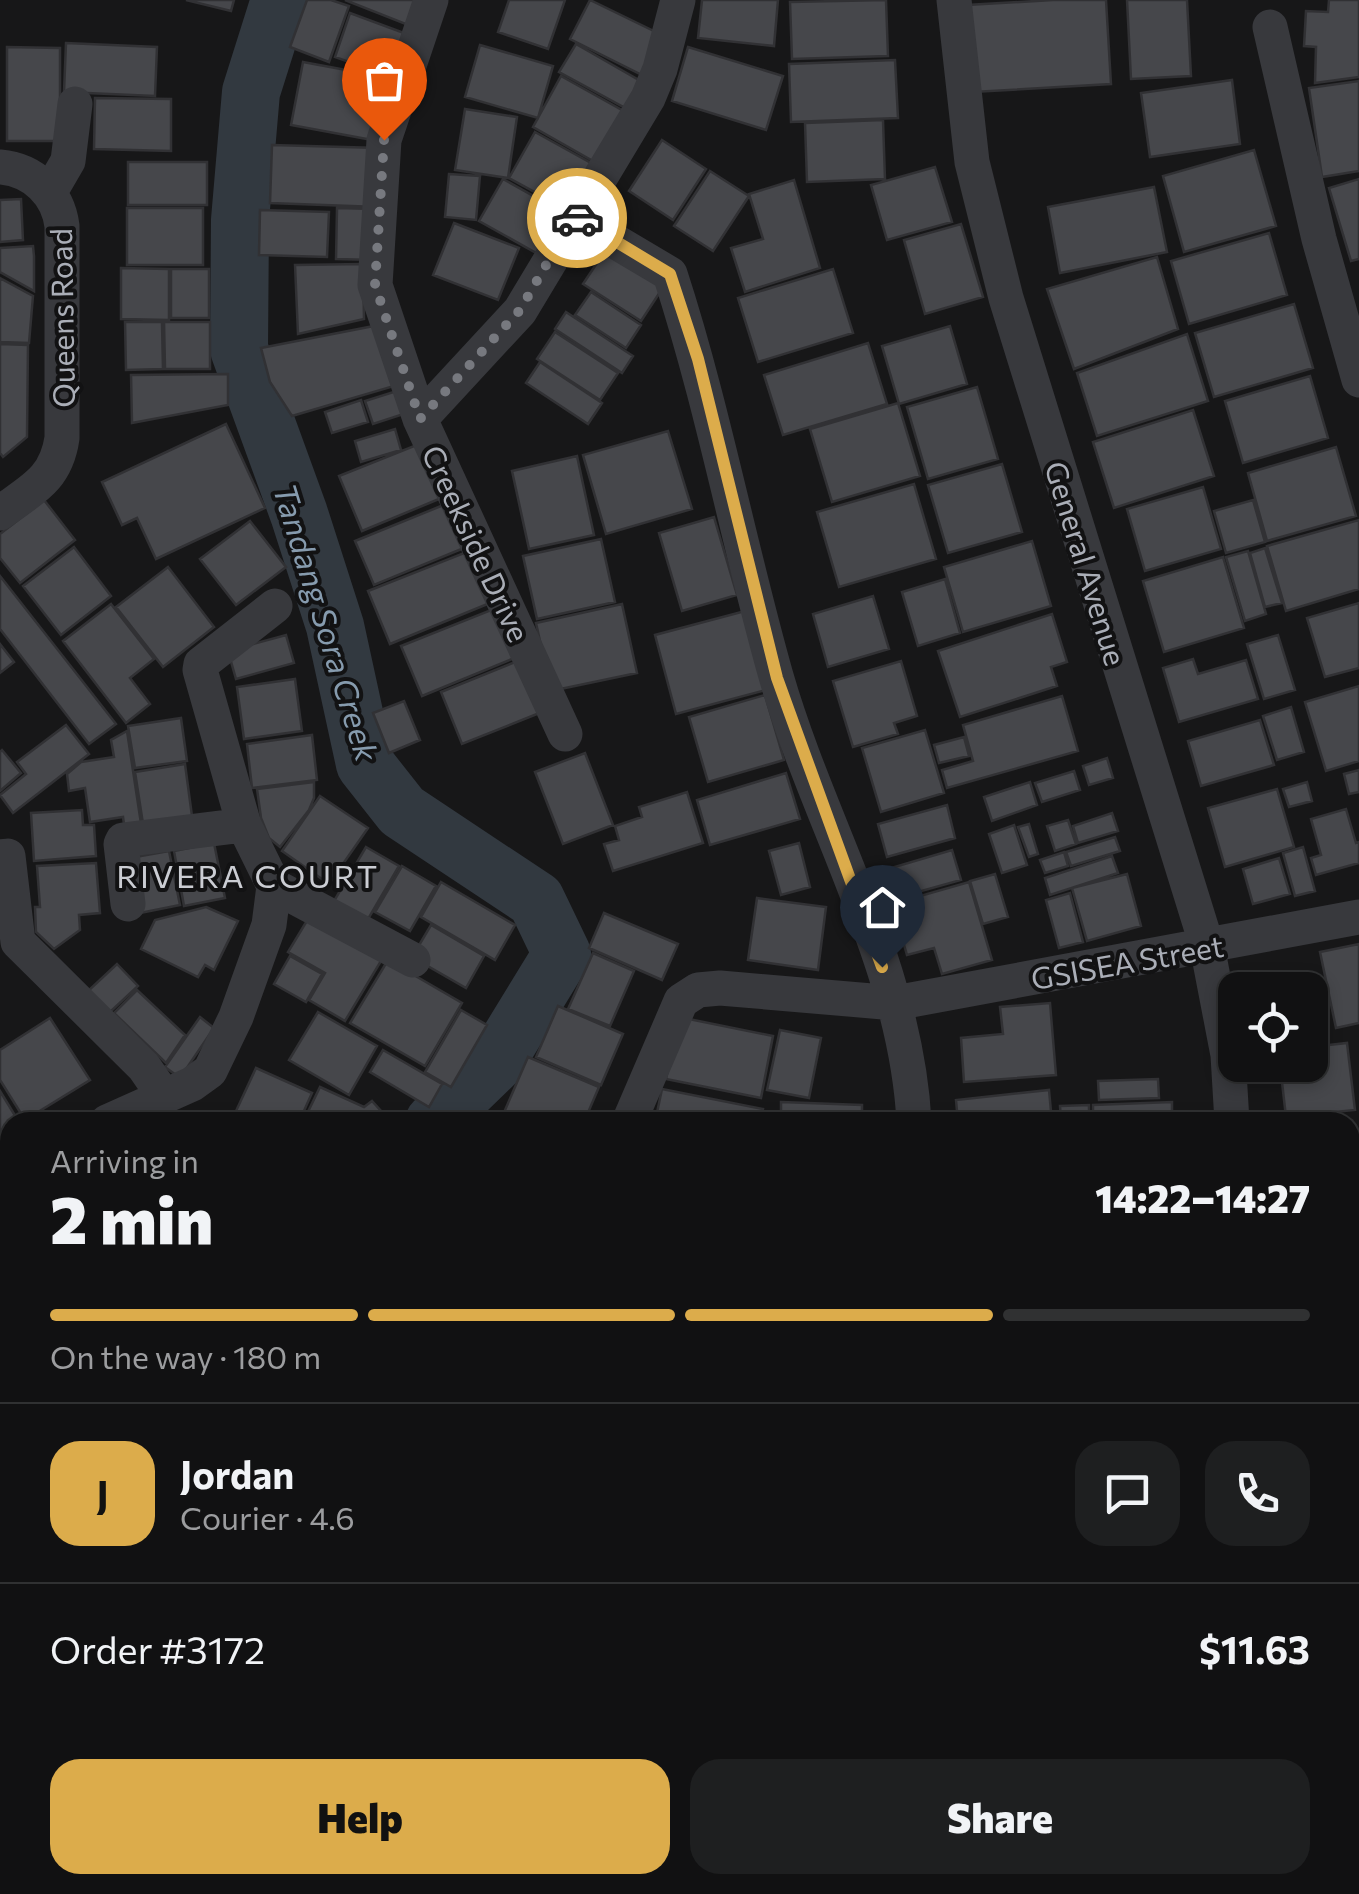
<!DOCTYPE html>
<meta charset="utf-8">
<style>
:root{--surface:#111112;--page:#1e1f20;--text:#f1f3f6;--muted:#9c9d9f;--line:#303132;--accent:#dcac4b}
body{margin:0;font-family:Commissioner,sans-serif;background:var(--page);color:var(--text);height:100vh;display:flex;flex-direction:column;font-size:38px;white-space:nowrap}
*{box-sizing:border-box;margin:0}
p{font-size:32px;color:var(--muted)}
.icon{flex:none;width:55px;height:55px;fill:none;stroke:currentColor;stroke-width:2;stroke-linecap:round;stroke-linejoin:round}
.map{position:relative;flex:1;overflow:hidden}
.sheet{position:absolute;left:0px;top:1112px;width:1360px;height:782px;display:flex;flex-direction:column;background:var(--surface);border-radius:30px 30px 0 0;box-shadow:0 5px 15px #0003,0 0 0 2px var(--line)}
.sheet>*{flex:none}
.buttons{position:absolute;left:1218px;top:972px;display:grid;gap:20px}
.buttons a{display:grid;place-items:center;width:110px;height:110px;border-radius:20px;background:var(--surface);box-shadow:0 5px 15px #0003,0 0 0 2px var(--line);font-size:50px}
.pin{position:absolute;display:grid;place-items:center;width:85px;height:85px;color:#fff;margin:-102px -42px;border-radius:50% 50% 50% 0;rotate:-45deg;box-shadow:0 0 10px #0007}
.pin .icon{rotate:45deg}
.courier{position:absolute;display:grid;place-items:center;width:100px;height:100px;margin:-50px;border:8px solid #dcac4b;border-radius:50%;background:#fff;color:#222;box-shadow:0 2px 12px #0007}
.head em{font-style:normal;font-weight:800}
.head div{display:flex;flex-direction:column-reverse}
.head{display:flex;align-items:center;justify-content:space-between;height:170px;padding:0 50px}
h1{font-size:65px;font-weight:800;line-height:75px}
.bar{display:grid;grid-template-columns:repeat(4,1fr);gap:15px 10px;align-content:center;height:120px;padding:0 50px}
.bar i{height:12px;border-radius:8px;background:var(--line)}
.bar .selected{background:var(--accent)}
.bar p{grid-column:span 4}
.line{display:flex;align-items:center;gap:25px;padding:0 50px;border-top:2px solid var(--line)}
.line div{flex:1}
.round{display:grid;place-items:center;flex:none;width:105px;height:105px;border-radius:30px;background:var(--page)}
.button{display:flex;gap:20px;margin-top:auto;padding:20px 50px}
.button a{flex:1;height:115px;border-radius:30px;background:var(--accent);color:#111;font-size:40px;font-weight:800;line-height:115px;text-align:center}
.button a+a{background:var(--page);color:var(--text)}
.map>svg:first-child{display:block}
</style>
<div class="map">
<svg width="1359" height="1894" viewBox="0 0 1359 1894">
<rect width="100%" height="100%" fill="#171718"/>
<!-- built -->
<path fill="#232325" d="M268 1885H1014L1025 1894H276Z"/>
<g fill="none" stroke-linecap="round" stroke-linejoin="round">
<!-- river -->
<path stroke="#323940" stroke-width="58" d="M280 0 251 92 240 220 239 349 299 514 335 626 365 764 402 811 536 900 562 954 496 1062 434 1122
M0 1354 10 1349
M0 1556 10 1573
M228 1885 232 1894"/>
</g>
<!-- building -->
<path fill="#46474b" stroke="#313134" stroke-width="2.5" d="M186 0H234L231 11Z
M307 0H331L349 6 329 62 290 47Z
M345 0H418L408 25Z
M509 0H565L548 49 498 32Z
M590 0 664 36 644 76 570 39Z
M702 0H778L774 46 698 38Z
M886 0 888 56 792 59 790 2Z
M1053 0H1106L1111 84 973 92 967 5Z
M1127 0H1187L1191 76 1131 79Z
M1329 0H1359V77L1315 83 1316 47 1304 46 1306 11 1328 12Z
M350 13 404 33 388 76 335 57Z
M66 43 157 47 155 96 64 92Z
M576 44 644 83 629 110 559 72Z
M480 45 553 66 538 118 465 97Z
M7 47 60 48V141H7Z
M688 47 783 76 766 130 672 101Z
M895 60 898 118 791 122 789 64Z
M303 62 395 79 383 142 291 125Z
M561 76 629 114 600 165 533 127Z
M1232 80 1240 144 1150 157 1141 93Z
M1359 81V171L1322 177 1309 88Z
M95 98 171 99V151L94 149Z
M465 109 517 117 508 178 455 170Z
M883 120 885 179 807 182 805 123Z
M535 132 600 168 575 214 509 178Z
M662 140 706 169 673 220 629 191Z
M272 145 380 148 378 207 270 203Z
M1254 150 1276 226 1184 252 1163 176Z
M128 162H207V205H128Z
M935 167 952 222 887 240 871 185Z
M710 171 749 196 713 251 674 226Z
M449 174 480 176 476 220 445 217Z
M503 179 562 212 538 254 479 221Z
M1359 179V259L1351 261 1329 188Z
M794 180 820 268 745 292 731 248 763 239 749 194Z
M1154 187 1167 252 1060 273 1048 207Z
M21 199 23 240 0 242V200Z
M127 208H203V265H127Z
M337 208 375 209 374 260 336 259Z
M260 210 329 212 327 257 259 255Z
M454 223 519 248 498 300 433 275Z
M961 224 983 297 925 314 904 240Z
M1269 233 1287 295 1189 324 1171 261Z
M609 245 666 283 641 321 583 284Z
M33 246 34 256V291L0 272V248Z
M1157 257 1178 329 1074 369 1047 289Z
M363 264 364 319 298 334 295 265Z
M121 268 169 269V320L121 319Z
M171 269H209V318H171Z
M833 269 853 333 758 362 738 298Z
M0 278 33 296 29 343 0 342Z
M591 292 641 325 626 348 575 315Z
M1294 304 1313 368 1214 397 1195 333Z
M566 312 633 356 622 373 555 329Z
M125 322H162L163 369 126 370Z
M164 322H210V369H165Z
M384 324 401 384 292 416 270 382 261 348Z
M950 326 967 384 899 404 882 346Z
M555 332 618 373 600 400 537 359Z
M1187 334 1208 401 1097 436 1077 373Z
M868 343 887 404 783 435 764 375Z
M0 344 28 345 27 437 3 457 0 453Z
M540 362 602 403 588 424 526 383Z
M228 374V405L132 423 131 375Z
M1310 376 1328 438 1243 463 1225 401Z
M977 387 998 459 928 479 907 407Z
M406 388 413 411 373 424 365 401Z
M361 400 368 422 332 433 325 412Z
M898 403 920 476 832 502 810 429Z
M1193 410 1214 476 1114 508 1093 442Z
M226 424 265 508 156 559 137 518 122 525 102 482Z
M395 429 401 450 361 462 355 441Z
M668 431 692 509 606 534 583 455Z
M429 440 451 494 362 531 339 476Z
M1336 447 1356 516 1267 541 1248 473Z
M577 456 594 535 529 549 512 471Z
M1002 464 1022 532 948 553 928 485Z
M914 484 936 559 839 587 817 512Z
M1203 487 1221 549 1145 571 1127 509Z
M44 500 75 540 20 583 0 558V534Z
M1253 500 1265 542 1226 553 1214 511Z
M446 504 464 548 374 585 355 541Z
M714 517 737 595 682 611 659 533Z
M1359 520V589L1286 611 1267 546Z
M250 521 286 567 236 605 200 559Z
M601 539 615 602 537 619 523 556Z
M1032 541 1051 606 963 632 944 567Z
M74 547 111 596 61 635 23 586Z
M1265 548 1282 603 1265 607 1250 553Z
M469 551 490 603 390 644 368 591Z
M1248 551 1266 614 1245 621 1226 557Z
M1223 557 1244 628 1164 652 1143 581Z
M168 567 214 627 163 667 116 607Z
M0 576 116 724 89 744 0 629Z
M945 579 960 633 918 646 902 592Z
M873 596 889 649 828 667 813 614Z
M1359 603V668L1325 677 1307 618Z
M111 604 154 659 130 678 150 704 126 723 63 641Z
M622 604 637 673 551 691 536 623Z
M496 608 517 657 422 696 401 646Z
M745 611 766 690 676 714 655 635Z
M1052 614 1067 662 1051 667 1057 686 960 717 938 651Z
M286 635 294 663 236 679 228 651Z
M1278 635 1295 690 1264 699 1247 644Z
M0 644 14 662 0 673Z
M525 658 547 710 462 744 441 692Z
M1193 659 1198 674 1246 660 1258 699 1179 722 1163 668Z
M901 661 917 716 894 723 898 734 853 747 833 681Z
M295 679 302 731 244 739 237 687Z
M1359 686V761L1326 771 1305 702Z
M765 695 784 760 708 782 689 717Z
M1062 696 1078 751 947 788 942 770 973 761 963 725Z
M404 701 420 740 389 753 373 713Z
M1291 707 1304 752 1277 760 1263 716Z
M181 718 187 761 135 768 128 726Z
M1260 720 1274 765 1201 786 1188 741Z
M66 725 89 754 13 813 0 795 26 774 17 762Z
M925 730 944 793 881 812 862 748Z
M127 731 142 830 125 832 123 817 90 822 85 788 69 791 67 774 81 762 114 757 111 740Z
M312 735 317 780 252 788 247 744Z
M964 737 969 756 939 763 934 745Z
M2 750 21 773 0 791V752Z
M585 753 613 825 563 844 535 772Z
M1107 758 1113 778 1089 785 1083 766Z
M185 764 192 816 143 824 135 772Z
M1359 770V792L1349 794 1344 774Z
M1074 771 1080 790 1042 802 1035 783Z
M786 773 800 819 710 845 697 800Z
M314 782V798L309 810 280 847 269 838 261 818 257 789Z
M1030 782 1037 805 992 821 984 797Z
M1307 782 1312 801 1289 807 1283 789Z
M1277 789 1294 847 1225 867 1208 808Z
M687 792 703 843 613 871 604 844 619 840 615 826 642 817 639 807Z
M320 796 368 828 329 884 282 851Z
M947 805 955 838 887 857 878 824Z
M1346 809 1356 843 1359 842V863L1316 875 1311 858 1321 855 1311 819Z
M82 810 83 825H94L96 856 34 861 31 813Z
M1112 813 1118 831 1078 843 1073 826Z
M1068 820 1076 844 1055 851 1047 826Z
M1029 824 1038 854 1029 857 1018 827Z
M1014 825 1027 865 1002 873 989 834Z
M1115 837 1120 851 1071 866 1066 852Z
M214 843 225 898 184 906 174 851Z
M799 843 810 887 781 895 769 851Z
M366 847 399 866 364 926 331 906Z
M1303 847 1315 891 1295 896 1283 853Z
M952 850 961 880 900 897 891 868Z
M169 851 180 905 135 914 124 859Z
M1064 852 1068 866 1045 873 1040 860Z
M1112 856 1118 873 1050 895 1045 878Z
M1279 858 1290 894 1253 904 1243 869Z
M96 863 100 913 79 915 80 930 54 949 36 932 35 907H40L37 866Z
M402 866 436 886 410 931 375 912Z
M995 874 1008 917 983 924 970 881Z
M1127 874 1141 926 1087 941 1072 888Z
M441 882 515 925 495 960 421 917Z
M969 882 992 960 942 974 934 948 907 955 892 904Z
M1070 893 1083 942 1059 948 1046 900Z
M757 898 826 907 818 970 748 960Z
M206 907 238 921 214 970 205 965 198 977 141 949 155 920Z
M604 913 678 944 662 980 589 948Z
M311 914 384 956 345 1021 309 1000 325 973 288 952Z
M431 925 484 956 466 988 412 957Z
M1359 944V1023L1336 1028 1320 952Z
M593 953 634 971 610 1026 568 1009Z
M290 956 322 974 306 1002 274 984Z
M388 960 462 1003 425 1066 350 1023Z
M117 964 138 986 109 1013 88 991Z
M137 990 185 1035 166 1063 114 1013Z
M1050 1003 1056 1075 964 1082 961 1038 1003 1034 1000 1007Z
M558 1006 623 1034 601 1085 536 1057Z
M461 1010 487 1025 451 1087 425 1072Z
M318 1012 377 1046 349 1095 289 1060Z
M200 1017 214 1028 180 1078 165 1067Z
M679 1017 773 1036 761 1098 666 1079Z
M50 1018 90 1080 25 1120 0 1080V1050Z
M780 1030 821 1038 809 1098 767 1090Z
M1347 1043 1355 1110 1286 1117 1280 1065H1310V1047Z
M383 1050 442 1084 429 1107 370 1072Z
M528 1057 599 1087 584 1122H516L502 1117Z
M256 1068 312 1093 299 1122H262L236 1111Z
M1158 1079 1159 1098 1099 1100 1098 1081Z
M320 1087 364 1107 372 1101 391 1122H303Z
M662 1089 763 1109 761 1122H655Z
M1049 1090 1052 1122H958L956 1100Z
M0 1091 19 1122H10V1136L0 1142Z
M781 1102 862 1105V1122H781Z
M1172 1102V1122H1093V1105Z
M1089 1105V1122H1061L1060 1106Z
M1350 1220H1359V1257H1350Z
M10 1227V1300L0 1304V1231Z
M1350 1281H1359V1302L1350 1301Z
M1350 1309H1359V1336H1350Z
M1350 1356 1359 1358V1393L1350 1392Z
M5 1371 10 1382V1450L0 1454V1374Z
M10 1452V1535L7 1536 0 1521V1457Z
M1352 1504H1359V1529H1350Z
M1350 1538 1359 1540 1352 1596H1350Z
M0 1645 10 1659V1666L0 1673Z
M10 1675V1768L0 1754V1682Z
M1350 1680 1359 1682 1350 1730Z
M1358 1735 1359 1736V1771L1350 1769Z
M1357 1774 1359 1775V1806L1350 1803Z
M1350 1808 1359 1811V1859L1350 1860Z
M5 1859 10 1864V1885H14L0 1894V1863Z
M98 1885H141L128 1894H104Z
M299 1885H378V1892L299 1894Z
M490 1885H801L798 1894H487Z
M829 1885H899L897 1894H826Z
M1168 1885 1221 1887V1894H1164Z"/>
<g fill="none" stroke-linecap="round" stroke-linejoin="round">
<!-- path -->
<path stroke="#3e4044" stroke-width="6" stroke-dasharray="5 8" stroke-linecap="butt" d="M964 1885 976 1894"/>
<!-- minor -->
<path stroke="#38393d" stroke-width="35" d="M431 0 384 140 375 285 420 419 565 734
M954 0 972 162 1006 298 1207 946 1228 1055 1232 1122
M1270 27 1319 239 1359 380
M0 167C34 170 58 194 62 226V438C56 480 31 490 0 513
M50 192 68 161 75 104
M574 217 670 274C713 406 738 542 776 676 819 825 906 965 914 1122
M420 419 520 311 648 98 660 69 678 0
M0 857 8 856 18 942 144 1067 164 1096
M274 886 413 960
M128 904 121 844 123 840 244 825
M107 1122 192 1084 210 1071 236 1017 269 925 274 886 244 825 200 670 201 664 275 606
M629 1122 681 1001 698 990 720 988 895 1003 1359 917
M0 1173 10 1168
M0 1810 10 1823
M1350 1874H1359
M59 1885 66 1894
M1118 1894 1120 1885"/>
</g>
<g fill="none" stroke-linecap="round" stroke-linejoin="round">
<!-- done -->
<path stroke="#77797f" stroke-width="10" stroke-dasharray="0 18" d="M384 140 375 285 420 419 520 310 574 217 577 218"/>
<!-- route -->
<path stroke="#dcac4b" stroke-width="12" d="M577 218 670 274 698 359 777 678 882 967"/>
</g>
<g text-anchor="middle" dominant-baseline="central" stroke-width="8" stroke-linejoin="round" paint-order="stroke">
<!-- street labels -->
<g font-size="30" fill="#aaaeb7" stroke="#121213">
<text transform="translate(61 318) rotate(-91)">Queens Road</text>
<text transform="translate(477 543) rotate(65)">Creekside Drive</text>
<text transform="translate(1087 563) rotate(73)">General Avenue</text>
<text transform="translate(1127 961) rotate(-10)">GSISEA Street</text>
</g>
<!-- water labels -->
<g font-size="32" font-style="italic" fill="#869bae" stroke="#121213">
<text transform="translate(327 622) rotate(73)">Tandang Sora Creek</text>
</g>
<!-- neighbourhood labels -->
<g font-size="32" letter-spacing="2.5" fill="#cbcdd3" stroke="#121213">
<text x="248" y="875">RIVERA COURT</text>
</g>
</g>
</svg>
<div class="buttons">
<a><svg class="icon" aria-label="locate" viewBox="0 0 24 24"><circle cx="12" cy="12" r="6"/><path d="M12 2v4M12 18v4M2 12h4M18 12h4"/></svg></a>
</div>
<div class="pin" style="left:384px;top:140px;background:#ea580c"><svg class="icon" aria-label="bag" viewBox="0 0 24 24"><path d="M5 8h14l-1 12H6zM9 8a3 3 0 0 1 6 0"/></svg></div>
<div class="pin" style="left:882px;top:967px;background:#1f2937"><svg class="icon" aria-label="home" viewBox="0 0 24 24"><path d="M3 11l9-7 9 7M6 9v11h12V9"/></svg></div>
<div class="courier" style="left:577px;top:218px"><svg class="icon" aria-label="car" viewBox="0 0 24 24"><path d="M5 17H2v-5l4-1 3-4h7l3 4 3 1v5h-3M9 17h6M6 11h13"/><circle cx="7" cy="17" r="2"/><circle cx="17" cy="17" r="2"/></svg></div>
<section class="sheet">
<div class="head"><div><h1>2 min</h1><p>Arriving in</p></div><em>14:22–14:27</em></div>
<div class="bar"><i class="selected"></i><i class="selected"></i><i class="selected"></i><i></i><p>On the way · 180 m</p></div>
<div class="line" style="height:180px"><b class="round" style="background:var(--accent);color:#111">J</b><div><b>Jordan</b><p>Courier · 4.6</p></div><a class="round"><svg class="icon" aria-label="chat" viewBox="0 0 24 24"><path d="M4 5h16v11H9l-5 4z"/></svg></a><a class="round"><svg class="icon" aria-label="phone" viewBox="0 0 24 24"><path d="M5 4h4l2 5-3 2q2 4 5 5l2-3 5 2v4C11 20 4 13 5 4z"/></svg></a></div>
<div class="line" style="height:130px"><div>Order #3172</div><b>$11.63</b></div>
<div class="button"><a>Help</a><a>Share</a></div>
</section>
</div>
